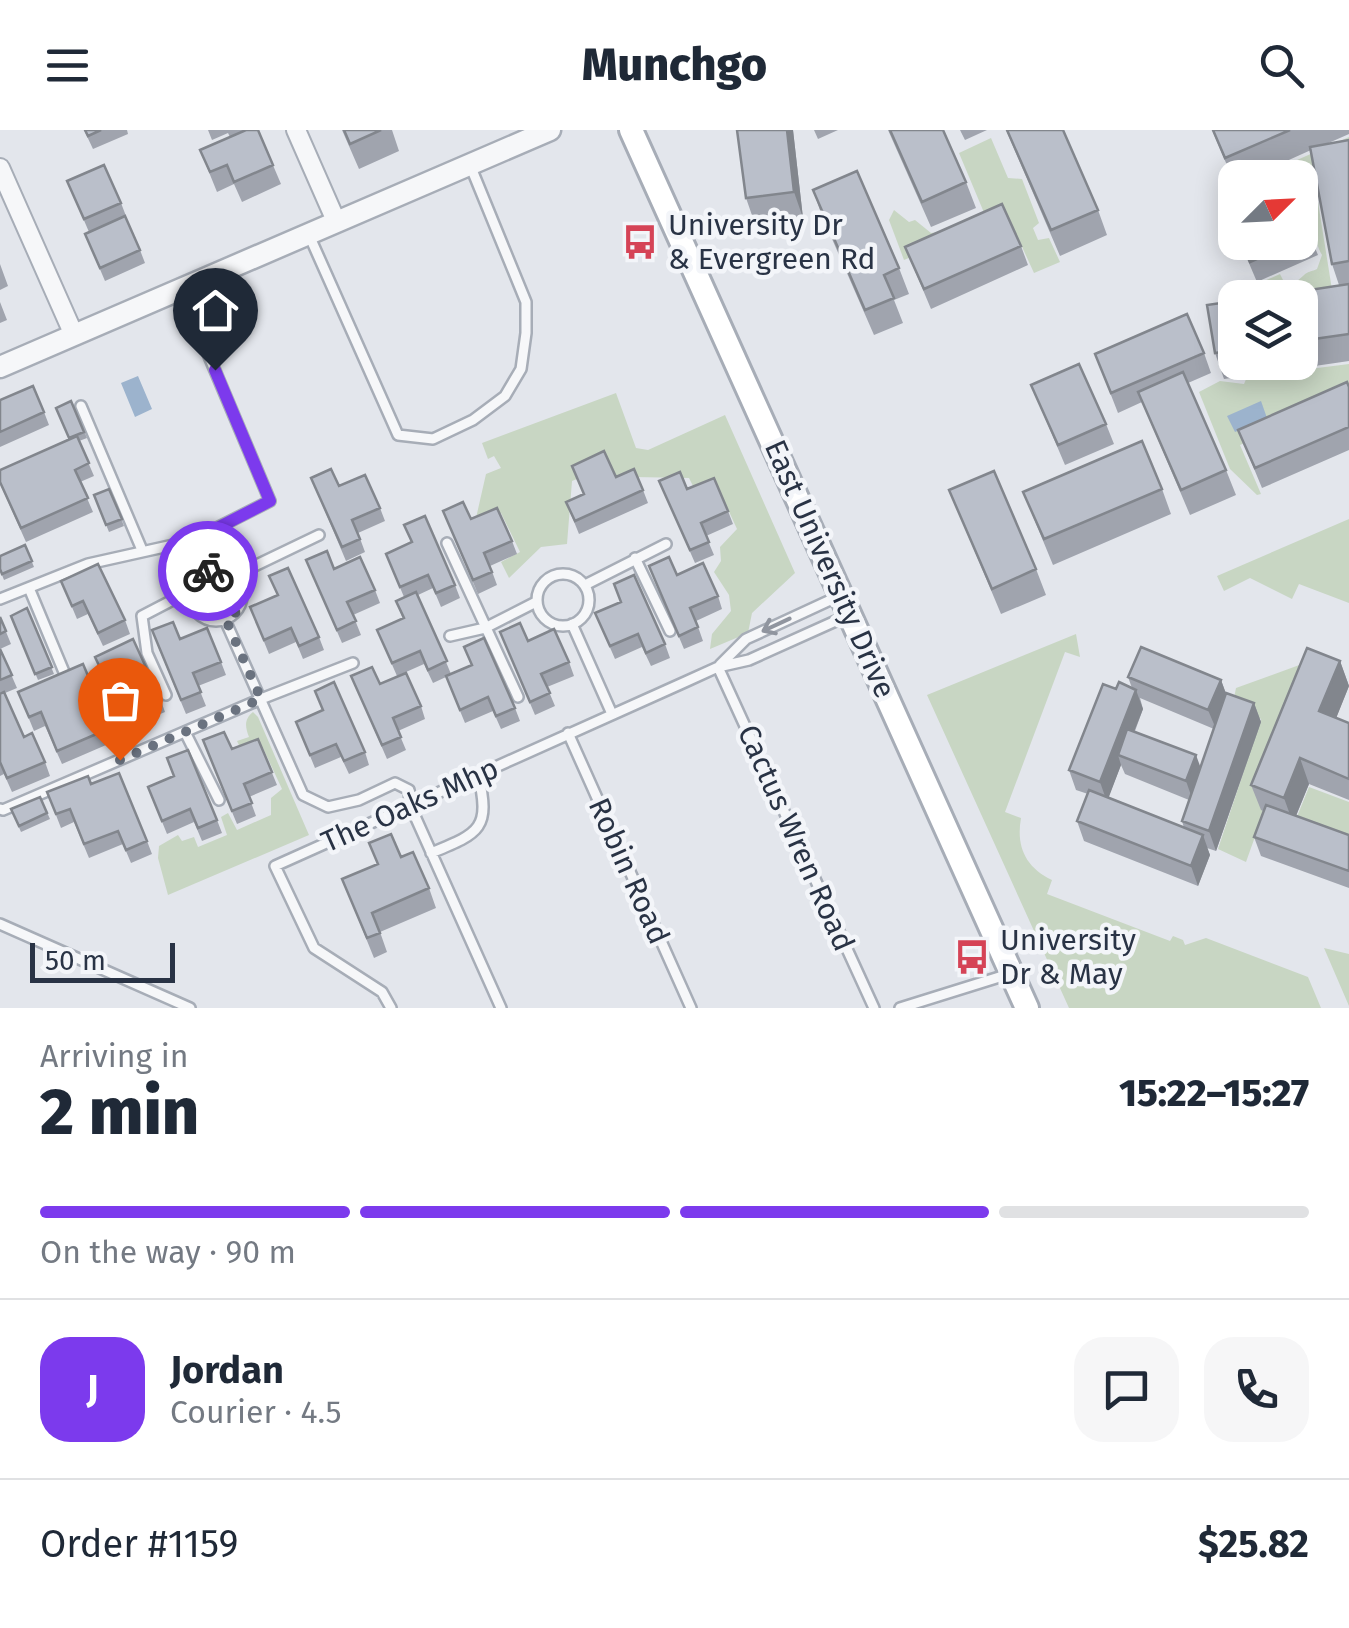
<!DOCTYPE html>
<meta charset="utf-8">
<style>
:root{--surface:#fff;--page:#f6f6f7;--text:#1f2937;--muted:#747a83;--line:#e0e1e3;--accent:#7c3aed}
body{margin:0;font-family:"Fira Sans",sans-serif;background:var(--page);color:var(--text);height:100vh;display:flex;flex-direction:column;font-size:38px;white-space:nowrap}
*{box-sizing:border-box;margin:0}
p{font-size:32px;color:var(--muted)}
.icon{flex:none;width:55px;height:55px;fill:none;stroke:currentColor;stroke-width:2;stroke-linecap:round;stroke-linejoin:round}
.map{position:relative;height:878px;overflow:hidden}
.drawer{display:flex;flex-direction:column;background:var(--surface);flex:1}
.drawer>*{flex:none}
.needle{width:65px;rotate:66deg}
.tools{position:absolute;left:1218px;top:30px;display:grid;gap:20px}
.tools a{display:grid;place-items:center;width:100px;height:100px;border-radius:20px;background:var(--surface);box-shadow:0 5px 25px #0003;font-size:50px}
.scale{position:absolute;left:30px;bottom:25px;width:145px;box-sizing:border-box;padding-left:10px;border:5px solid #293345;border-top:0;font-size:28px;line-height:35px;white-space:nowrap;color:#293345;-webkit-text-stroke:8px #f3f5f9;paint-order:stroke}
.pin{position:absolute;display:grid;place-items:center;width:85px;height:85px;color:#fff;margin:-102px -42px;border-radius:50% 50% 50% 0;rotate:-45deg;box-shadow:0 0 10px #0007}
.pin .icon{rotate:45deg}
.courier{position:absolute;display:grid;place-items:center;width:100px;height:100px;margin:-50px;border:8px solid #7c3aed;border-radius:50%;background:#fff;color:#222;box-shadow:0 2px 12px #0007}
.headline em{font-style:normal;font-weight:800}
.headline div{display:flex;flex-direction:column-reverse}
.headline{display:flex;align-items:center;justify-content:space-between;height:170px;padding:0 40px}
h1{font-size:65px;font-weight:800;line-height:75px}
.bar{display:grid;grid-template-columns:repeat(4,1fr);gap:15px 10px;align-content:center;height:120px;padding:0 40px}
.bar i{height:12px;border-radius:8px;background:var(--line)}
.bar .active{background:var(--accent)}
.bar p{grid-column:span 4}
.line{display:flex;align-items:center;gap:25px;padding:0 40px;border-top:2px solid var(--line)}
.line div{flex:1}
.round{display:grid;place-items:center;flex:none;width:105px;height:105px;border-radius:30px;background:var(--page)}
header{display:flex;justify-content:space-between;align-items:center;height:130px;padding:0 40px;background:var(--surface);font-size:45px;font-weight:800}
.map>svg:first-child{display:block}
</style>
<header><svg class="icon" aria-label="menu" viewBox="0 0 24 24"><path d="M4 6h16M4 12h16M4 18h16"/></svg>Munchgo<svg class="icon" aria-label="search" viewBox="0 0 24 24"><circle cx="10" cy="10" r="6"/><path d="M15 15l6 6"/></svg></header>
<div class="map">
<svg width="1349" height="878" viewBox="0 0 1349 878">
<rect width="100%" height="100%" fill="#e3e6ec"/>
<!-- green -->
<path fill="#c8d6c3" d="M1349 7V31L1313 45 1315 58 1308 67 1318 72 1333 166 1257 167 1253 156 1280 144 1285 154C1295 154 1296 152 1303 146 1306 142 1313 141 1317 139L1322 125C1317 117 1317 111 1314 102 1310 93 1302 81 1300 73 1298 66 1300 55 1300 48L1271 47 1279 38Z
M991 8 1008 48 1022 49 1039 93 1033 98 1038 110 1049 108 1060 132 1034 143 1008 86 904 130 889 90 894 80 909 92 915 90 931 103 947 101 957 97 960 92 985 85 959 23Z
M1349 234V268L1240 315 1261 364 1257 365 1230 339 1199 262 1220 251 1244 254 1247 247Z
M616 263 636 318 648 320 725 285 795 443 752 483 748 503 710 519 712 504 731 481 729 465 714 442 721 431 720 417 737 399 721 364 700 370 689 348 633 347 618 353 609 336 572 351 567 414 541 417 509 448 501 432 520 422 501 383 476 388 486 344 501 338 494 326 488 329 482 313Z
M1349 389V473L1299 454 1292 469 1250 448 1224 461 1217 446Z
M1076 504 1080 527 1065 522 1005 682 1021 688C1016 716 1025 737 1052 750L1047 764 1170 811 1173 806 1183 810 1185 815 1206 808 1308 847 1321 878H1069L927 565Z
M1313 530V544L1246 732 1218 719 1261 589 1233 573 1236 558Z
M253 582 258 587 309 705 168 765 158 728 159 716 178 705 182 711 194 707 198 717 227 705 221 687 228 683 237 700 271 685V668L282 659 263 618 244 626 237 611 249 607C245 597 244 589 253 582Z
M1309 657 1349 672V718L1292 699Z
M1324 818 1349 824V876Z"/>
<!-- water -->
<path fill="#9cb3cd" d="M138 246 152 279 135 287 121 253Z
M1261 271 1267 288 1235 302 1227 286Z"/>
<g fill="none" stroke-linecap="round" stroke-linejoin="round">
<defs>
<path id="service" d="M309 105 398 305 433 309 473 290 505 266 521 239 526 203V172L470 35
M81 276 142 420
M191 411 204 442
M447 413 518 567
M635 428 670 501
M190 465a26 26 0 1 1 52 0a26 26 0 1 1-52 0Z
M537 470a26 26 0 1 1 52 0a26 26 0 1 1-52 0Z
M234 446 319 405
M585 455 666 414
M29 458 64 542
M0 469 88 434 191 411 270 371 181 160
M225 490 303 665 328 677 359 670 395 653 409 660 410 675 501 878
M572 494 612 584
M450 506 485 498 536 472
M720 535 746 509 839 466
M718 537 874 878
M166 565 147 523 142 486 190 461
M185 602 219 670
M568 603 691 878
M0 679 3 680 261 569 353 533
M431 723C480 703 491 699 478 644
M0 794 190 878
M391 878 382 862 314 818 275 736 685 552 718 537 749 530 849 485
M900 878 1009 844"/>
<path id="minor" d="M296 0 336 91
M0 38 74 205"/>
<path id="tertiary" d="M0 237 550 0"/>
<path id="secondary" d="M631 0 1027 878"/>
</defs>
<!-- service casing -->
<use href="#service" stroke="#a7adb7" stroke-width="14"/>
<!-- minor casing -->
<use href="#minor" stroke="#a7adb7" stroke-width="22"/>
<!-- tertiary casing -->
<use href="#tertiary" stroke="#a7adb7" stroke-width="25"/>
<!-- secondary casing -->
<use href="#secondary" stroke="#a7adb7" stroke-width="28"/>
<!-- service -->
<use href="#service" stroke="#f6f7f9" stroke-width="9"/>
<!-- minor -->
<use href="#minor" stroke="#f6f7f9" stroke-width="18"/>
<!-- tertiary -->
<use href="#tertiary" stroke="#f6f7f9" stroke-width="20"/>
<!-- secondary -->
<use href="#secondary" stroke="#fff" stroke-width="22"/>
</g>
<!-- wall -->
<path fill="#a0a4ae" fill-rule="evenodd" d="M84 0H127L128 4 93 19Z
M208 0H258L281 54 242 72 234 54 217 62 200 20 230 7 228 3 212 10Z
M342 0H392L399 21 359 39Z
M793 0 803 88 755 94 746 68Z
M814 0H838L818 9Z
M888 0H943L966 52 976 78 931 97Z
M960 0H987L965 10Z
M1006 0H1063L1098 80 1107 105 1060 126Z
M1212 0H1349V4L1324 15 1349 10V231L1224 249 1215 223 1235 171V232H1300V168L1339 155 1332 134 1311 20 1249 48H1235V54Z
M67 51 121 73 126 86 89 102Z
M813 60 899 138 909 164 894 170 903 193 874 205 822 86Z
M1300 82 1318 125 1257 152 1240 112H1300Z
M85 104 140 120 145 133 105 151Z
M1021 116 1028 135 931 179 905 117Z
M0 134 8 156 0 160Z
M0 172 7 190 0 193Z
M1204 223 1211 243 1188 253 1226 340 1236 365 1190 385 1142 272 1118 283 1095 224Z
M1031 255 1106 294 1114 314 1065 335Z
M1349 257V320L1262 358 1238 300Z
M0 270 44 282 49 295 0 317Z
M71 271 87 308 79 311 94 346 80 352 93 382 26 412 1 356 0 340 69 309Z
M572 336 616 347 643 360 648 373 579 404 566 372 583 364Z
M311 348 339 356 380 378 385 391 358 403 365 422 346 431Z
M659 351 687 359 728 381 733 394 706 406 714 425 695 433Z
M109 359 124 396 109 402 94 365Z
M1162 359 1171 384 1053 435 1023 362Z
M949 360 1036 439 1046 465 1001 484Z
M443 381 471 389 512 411 517 424 490 436 497 455 478 464Z
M404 395 455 455 460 468 441 477 433 458 418 465 451 544 471 535 464 517 515 578 520 591 501 599 493 581 465 593 446 547 433 553 424 534 397 546 377 500 403 489 396 471 404 467 386 424 411 412Z
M25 415 34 437 4 450 0 440Z
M306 430 375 460 380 473 353 485 361 505 342 513Z
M649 436 677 445 718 466 722 479 696 491 703 511 684 519Z
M269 446 319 507 324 520 303 529 296 512 269 524 250 477 277 465Z
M61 451 125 490 130 504 103 516 88 484 77 489Z
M614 454 665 514 670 528 651 536 642 517 615 529 595 483 621 472Z
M27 478 54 544 38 550 11 486Z
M0 487 11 514 0 519 17 558 5 563 24 607 45 632 50 646 12 662 4 644 0 646Z
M500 502 528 511 569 532 574 546 547 557 555 576 535 585Z
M180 509 221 532 226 545 198 556 206 576 186 584 157 514Z
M95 527 160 568 165 582 139 593 124 558 111 564Z
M1340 531 1349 556 1336 588 1349 593V670L1309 654 1296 686 1349 705V758L1261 726 1254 707 1263 681 1261 680 1251 655Z
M351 546 421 576 425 589 398 601 406 620 387 629Z
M1128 547 1221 550 1226 564 1254 573 1261 592 1216 721 1207 718 1210 725 1198 756 1084 711 1077 691 1088 664 1076 660 1069 640 1116 559 1132 558ZM1140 568 1214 599 1200 638 1135 601 1143 579ZM1121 635 1125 644 1189 670 1182 691 1184 698 1108 668Z
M315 561 365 622 369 635 349 644 341 627 315 638 296 592 322 580Z
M18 562 122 593 127 606 62 634 45 596 34 601Z
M258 609 277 655 249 667 256 686 237 694 208 624 232 619Z
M91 654 147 711 152 724 131 733 123 714 89 728 74 692 61 698 47 662Z
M148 657 217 690 222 703 202 711 194 692 167 704Z
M40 667 50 689 21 702 11 679Z
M369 713 401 727 429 758 436 778 380 802 387 822 374 828 342 749 377 734Z"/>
<!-- shaded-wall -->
<path fill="#82868d" d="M787 0H793L803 88 794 62Z
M1340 531 1349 556 1329 606 1319 581Z
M1221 550 1228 569 1216 599 1208 580Z
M1136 560 1143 579 1124 627 1118 625 1121 635 1107 672 1100 652Z
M1254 573 1261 592 1216 721 1209 701Z
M1196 625 1203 644 1193 671 1186 651Z
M1300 628 1309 654 1293 693 1284 668Z
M1203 705 1210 725 1198 756 1191 736Z"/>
<!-- building -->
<path fill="#babfca" stroke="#82868d" stroke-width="2.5" d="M85 0H101L88 6Z
M246 0H258L273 35 234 52 227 35 210 42 200 20Z
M344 0H381L350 14Z
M737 0H787L794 62 746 68Z
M890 0H943L966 52 922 72Z
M1007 0H1063L1098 80 1051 100Z
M1213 0H1290L1225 28Z
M1349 10V131L1332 134 1310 17Z
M104 35 121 73 84 89 67 51Z
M857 41 899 138 884 145 894 168 865 180 813 60Z
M1002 74 1021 116 924 159 905 117Z
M1300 82 1311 106 1300 110Z
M1235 83V98L1230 86Z
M125 86 140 120 100 138 85 104Z
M1241 112H1295L1250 132Z
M1349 154V204L1300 211V168H1257Z
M1235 171V220L1215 223 1207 175Z
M1187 184 1204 223 1111 263 1095 224Z
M1079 234 1106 294 1058 315 1031 255Z
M1183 242 1226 340 1181 360 1138 262Z
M1347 252 1349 257V297L1255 338 1238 300Z
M33 256 44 282 0 302V270Z
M71 271 84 302 69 308 56 278Z
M77 306 89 333 75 340 88 368 21 398 0 352V340Z
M1142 311 1162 359 1044 409 1023 362Z
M604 321 616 347 634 339 643 360 575 391 566 372 584 364 572 336Z
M331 339 339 356 365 345 380 378 352 390 360 409 342 417 311 348Z
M994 341 1036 439 992 459 949 360Z
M680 342 687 359 714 348 728 381 701 393 709 412 690 420 659 351Z
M109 359 122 389 106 395 94 365Z
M463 372 471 389 497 378 512 411 484 423 492 442 473 450 443 381Z
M425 386 455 455 436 463 428 445 400 457 386 424 412 412 404 395Z
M25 415 32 431 2 444 0 439V426Z
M327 421 334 439 360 427 375 460 347 472 356 491 337 500 306 430Z
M669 427 677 445 703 433 718 466 690 478 698 497 679 506 649 436Z
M98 434 125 490 98 503 83 471 72 476 61 451Z
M288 438 319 507 299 516 291 498 264 510 250 477 278 465 269 446Z
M634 445 665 514 646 523 638 504 610 516 595 483 621 472 614 454Z
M416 462 447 531 428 540 420 521 392 533 377 500 404 488 396 471Z
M27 478 52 537 35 544 11 486Z
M0 487 6 501 0 504Z
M173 492 180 509 207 498 221 532 193 543 201 562 181 570 152 500Z
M520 493 528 511 554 499 569 532 541 544 550 563 530 572 500 502Z
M484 508 515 578 496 586 488 567 460 580 446 546 472 535 464 517Z
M133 509 160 568 134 580 119 544 106 550 95 527Z
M1141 517 1221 550 1208 580 1128 547Z
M1307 518 1340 531 1319 581 1349 593V649L1300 628 1284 668 1251 655Z
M0 519 12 545 0 550Z
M83 534 100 574 111 570 122 593 57 621 41 582 29 587 18 562Z
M372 537 380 554 406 543 421 576 393 588 401 607 382 615 351 546Z
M334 552 365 622 344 631 336 614 310 625 296 592 323 580 315 561Z
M1119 552 1136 560 1100 652 1069 640 1103 554 1116 559Z
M4 562 24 607 32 603 45 632 7 648 0 632V564Z
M1226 563 1254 573 1209 701 1182 691Z
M1127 599 1196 625 1186 651 1118 625Z
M224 602 232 619 258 609 272 642 244 654 252 673 232 681 203 610Z
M188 620 217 690 198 698 190 679 162 691 148 657 174 646 167 628Z
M119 643 147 711 126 720 118 701 84 714 70 679 56 684 47 662 88 646 91 654Z
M1089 660 1203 705 1191 736 1077 691Z
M40 667 47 683 19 696 11 679Z
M1266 675 1349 705V741L1254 707Z
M391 704 401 727 413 722 429 758 372 783 380 803 367 808 342 749 378 734 369 713Z"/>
<!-- one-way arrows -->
<defs><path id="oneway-shaft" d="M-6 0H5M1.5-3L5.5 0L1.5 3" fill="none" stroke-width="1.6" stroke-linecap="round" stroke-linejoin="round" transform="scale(2.5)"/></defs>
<use stroke="#90959f" href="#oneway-shaft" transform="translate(776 495) rotate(155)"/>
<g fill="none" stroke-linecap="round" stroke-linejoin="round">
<!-- done -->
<path stroke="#6a727f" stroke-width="10" stroke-dasharray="0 18" d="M120 630 261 569 226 490C256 473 243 435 208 441"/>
<!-- route -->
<path stroke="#7c3aed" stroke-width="12" d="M208 441 204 442 192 411 270 371 215 240"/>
</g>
<!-- icons -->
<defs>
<symbol id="bus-bare" viewBox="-9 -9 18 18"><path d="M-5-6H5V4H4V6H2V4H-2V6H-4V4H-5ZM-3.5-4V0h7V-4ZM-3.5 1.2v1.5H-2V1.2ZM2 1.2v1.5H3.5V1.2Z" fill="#d54356" stroke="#f3f5f9" stroke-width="2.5" paint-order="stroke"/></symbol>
</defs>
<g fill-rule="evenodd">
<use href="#bus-bare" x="615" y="87" width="50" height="50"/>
<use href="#bus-bare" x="947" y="802" width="50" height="50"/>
</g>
<g text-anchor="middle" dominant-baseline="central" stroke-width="9" stroke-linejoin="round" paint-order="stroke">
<!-- poi labels -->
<g font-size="30" fill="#293345" stroke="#f3f5f9" text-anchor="start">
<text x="668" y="95">University Dr<tspan x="668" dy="34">&amp; Evergreen Rd</tspan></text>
<text x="1000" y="810">University<tspan x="1000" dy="34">Dr &amp; May</tspan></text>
</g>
<!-- street labels -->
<g font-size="30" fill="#293345" stroke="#f3f5f9">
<text transform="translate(830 439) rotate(66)">East University Drive</text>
<text transform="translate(410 675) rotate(-24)">The Oaks Mhp</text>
<text transform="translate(796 708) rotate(66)">Cactus Wren Road</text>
<text transform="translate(629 741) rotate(66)">Robin Road</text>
</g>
</g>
</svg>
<div class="tools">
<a><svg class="needle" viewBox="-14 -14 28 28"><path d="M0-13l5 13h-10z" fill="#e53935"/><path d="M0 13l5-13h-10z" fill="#747a83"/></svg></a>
<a><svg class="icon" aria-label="layers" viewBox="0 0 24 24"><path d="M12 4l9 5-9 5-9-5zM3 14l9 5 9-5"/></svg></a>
</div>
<div class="scale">50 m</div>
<div class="pin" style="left:120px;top:630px;background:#ea580c"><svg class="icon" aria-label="bag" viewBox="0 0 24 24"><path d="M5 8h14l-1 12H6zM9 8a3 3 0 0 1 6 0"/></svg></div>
<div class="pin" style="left:215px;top:240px;background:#1f2937"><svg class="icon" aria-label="home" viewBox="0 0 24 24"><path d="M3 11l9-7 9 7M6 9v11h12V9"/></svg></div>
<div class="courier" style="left:208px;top:441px"><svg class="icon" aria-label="bike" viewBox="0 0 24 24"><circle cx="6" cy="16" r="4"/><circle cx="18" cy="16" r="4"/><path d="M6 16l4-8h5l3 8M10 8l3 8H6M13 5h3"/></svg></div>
</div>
<section class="drawer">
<div class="headline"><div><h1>2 min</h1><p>Arriving in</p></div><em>15:22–15:27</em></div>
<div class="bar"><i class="active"></i><i class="active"></i><i class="active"></i><i></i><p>On the way · 90 m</p></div>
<div class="line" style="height:180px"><b class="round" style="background:var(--accent);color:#fff">J</b><div><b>Jordan</b><p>Courier · 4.5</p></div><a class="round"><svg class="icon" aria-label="chat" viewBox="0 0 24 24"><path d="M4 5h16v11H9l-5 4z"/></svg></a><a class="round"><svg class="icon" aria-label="phone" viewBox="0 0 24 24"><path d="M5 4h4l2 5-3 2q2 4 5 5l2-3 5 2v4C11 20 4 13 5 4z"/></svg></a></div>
<div class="line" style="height:130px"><div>Order #1159</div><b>$25.82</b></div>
</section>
